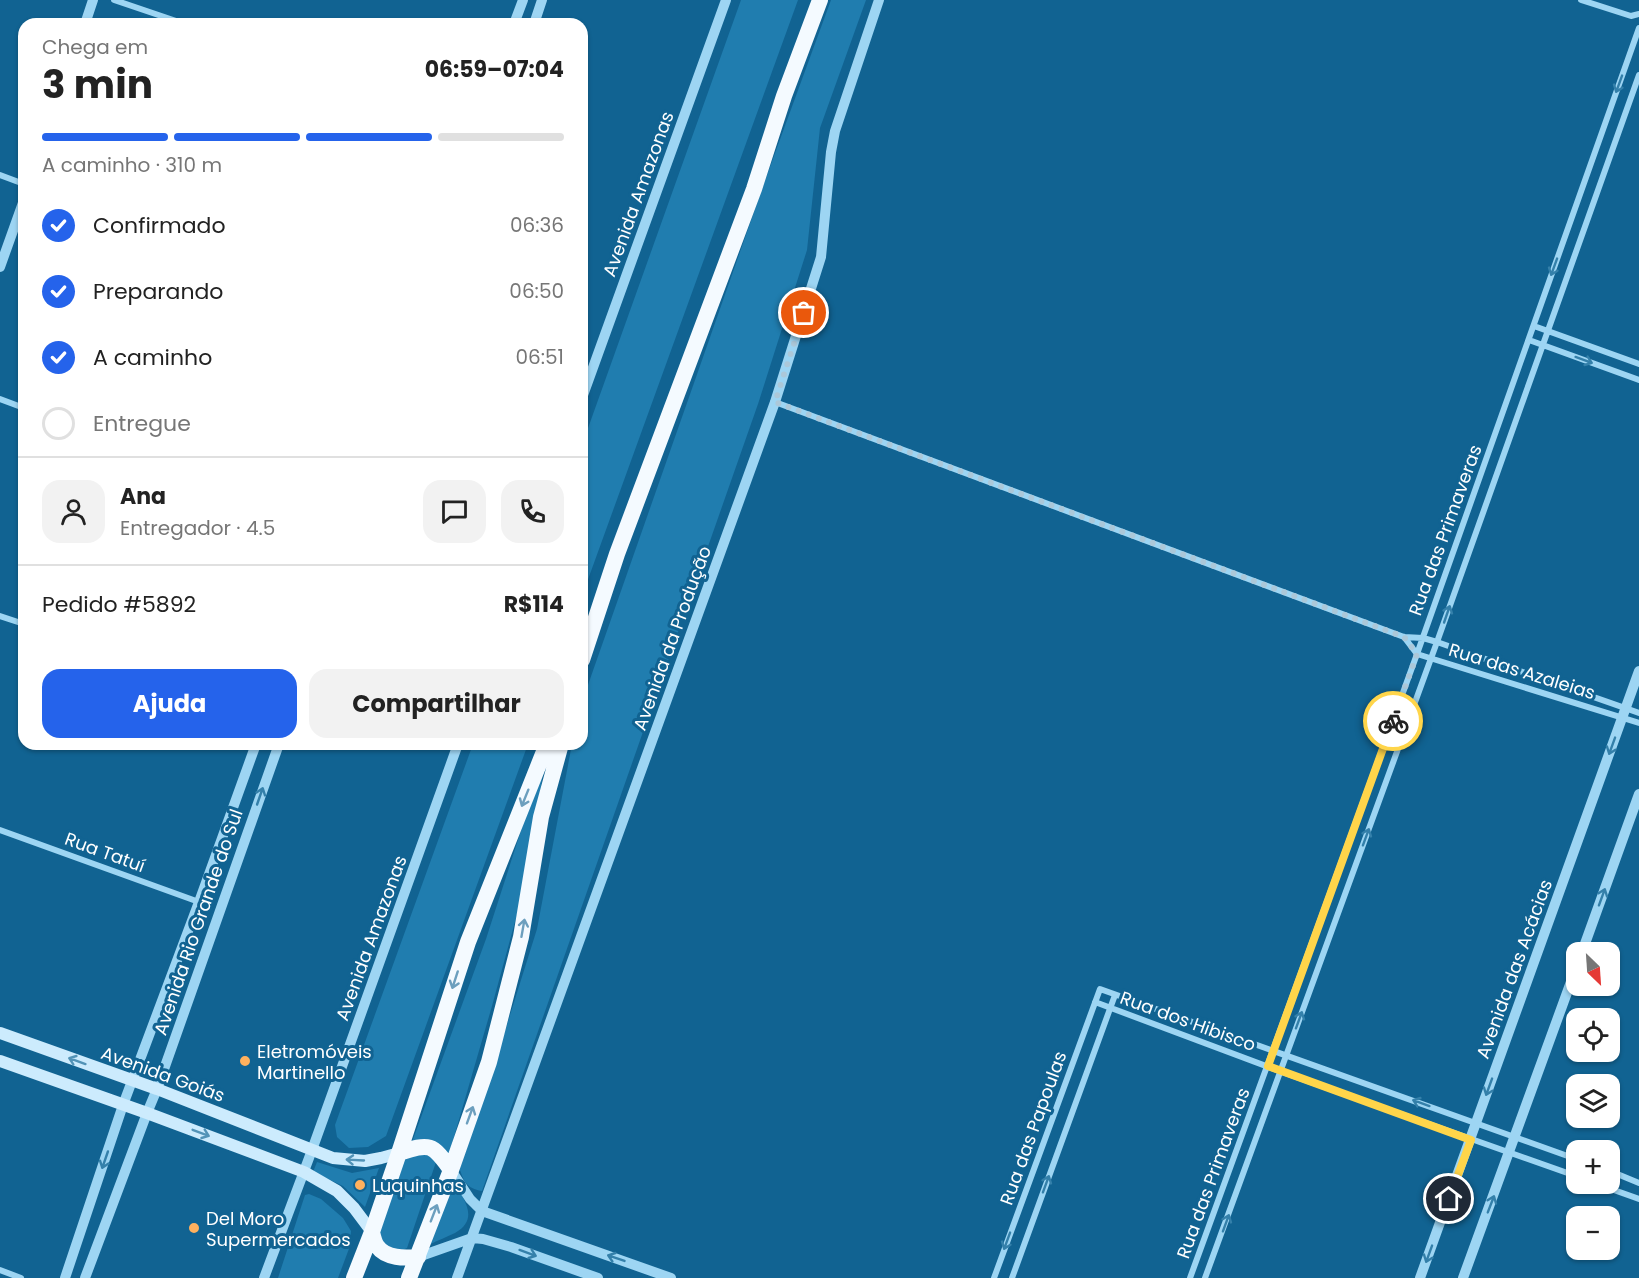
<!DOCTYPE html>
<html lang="pt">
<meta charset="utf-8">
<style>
:root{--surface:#fff;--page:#f2f2f2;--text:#222;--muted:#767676;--line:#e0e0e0;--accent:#2563eb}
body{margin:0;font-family:Poppins,sans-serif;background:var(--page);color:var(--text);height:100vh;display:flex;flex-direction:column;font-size:22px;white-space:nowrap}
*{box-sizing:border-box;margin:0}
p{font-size:20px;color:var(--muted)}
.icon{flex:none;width:33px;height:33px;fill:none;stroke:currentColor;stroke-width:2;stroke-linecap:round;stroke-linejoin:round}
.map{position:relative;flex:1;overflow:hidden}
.panel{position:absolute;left:18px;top:18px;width:570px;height:732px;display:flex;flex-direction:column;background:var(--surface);border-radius:18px;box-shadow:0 2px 4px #0004}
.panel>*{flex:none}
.needle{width:39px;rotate:155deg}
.fabs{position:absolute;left:1566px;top:942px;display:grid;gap:12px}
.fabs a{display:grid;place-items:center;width:54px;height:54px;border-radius:12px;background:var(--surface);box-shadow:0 2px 4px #0004;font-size:30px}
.pin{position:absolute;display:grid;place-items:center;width:51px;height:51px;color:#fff;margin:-26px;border:3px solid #fff;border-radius:50%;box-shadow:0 2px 6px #0007}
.courier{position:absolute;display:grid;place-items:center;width:60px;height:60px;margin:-30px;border:4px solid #ffd54a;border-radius:50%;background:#fff;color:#222;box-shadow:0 2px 8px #0007}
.headline em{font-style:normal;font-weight:700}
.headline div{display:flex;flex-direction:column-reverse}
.headline{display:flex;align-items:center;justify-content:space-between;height:102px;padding:0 24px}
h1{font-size:39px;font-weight:700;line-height:45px}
.bar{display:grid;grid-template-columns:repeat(4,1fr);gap:9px 6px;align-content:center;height:72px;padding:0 24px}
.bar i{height:8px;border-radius:4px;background:var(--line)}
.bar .selected{background:var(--accent)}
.bar p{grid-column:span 4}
.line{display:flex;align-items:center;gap:15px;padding:0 24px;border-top:2px solid var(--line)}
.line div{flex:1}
.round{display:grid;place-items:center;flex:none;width:63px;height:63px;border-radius:18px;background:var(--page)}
ol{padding:0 24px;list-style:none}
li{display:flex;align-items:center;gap:18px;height:66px}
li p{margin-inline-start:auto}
li .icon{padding:6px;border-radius:50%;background:var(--accent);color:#fff;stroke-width:4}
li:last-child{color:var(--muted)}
li i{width:33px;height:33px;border:3px solid var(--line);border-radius:50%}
.primary-button{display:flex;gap:12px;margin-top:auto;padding:12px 24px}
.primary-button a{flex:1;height:69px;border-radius:18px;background:var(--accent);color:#fff;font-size:24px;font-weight:700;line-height:69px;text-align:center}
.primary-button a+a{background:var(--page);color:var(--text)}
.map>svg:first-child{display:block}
</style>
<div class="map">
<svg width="1639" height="1278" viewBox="0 0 1639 1278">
<rect width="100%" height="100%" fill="#116392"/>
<!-- green -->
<path fill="#207daf" d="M741 0H798L582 596V445Z
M831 0H866L820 128 807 250 758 404 482 1191C466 1188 464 1182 459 1167L494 1066 537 929 572 744H582V702L767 175Z
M473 744H528L386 1136 368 1147 349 1148 337 1137 335 1125Z
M542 779 528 874 492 1006 449 1154 412 1142 486 939 537 781Z
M418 1152 432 1157 436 1162 407 1248 400 1251 383 1245 379 1234 403 1158Z
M317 1162 352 1173 379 1168 365 1207 343 1186 313 1172Z
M453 1181C464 1199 480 1219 455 1233 447 1237 438 1240 429 1245Z
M309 1194 321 1199 343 1218 351 1231 350 1246 338 1278H278L305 1195Z"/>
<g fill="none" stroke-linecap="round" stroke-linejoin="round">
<!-- minor -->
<path stroke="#9dd5f3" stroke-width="6" d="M114 0 185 24
M1581 0 1631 16 1639 14
M0 175 24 184
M1534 326 1639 364
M1529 340 1639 380
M0 399 24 408
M775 402 1404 637 1423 638 1437 642 1639 713
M0 616 24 624
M1404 637 1417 654 1639 723
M0 830 199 902
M1095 1002 1282 1072 1576 1176
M1610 1171 1639 1183
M1597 1184 1639 1199
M0 1270 21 1278
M994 1278 1100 989 1576 1159
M1012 1278 1115 995
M1190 1278 1417 654 1639 28
M1205 1278 1437 642 1639 75"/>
<!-- tertiary -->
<path stroke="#9dd5f3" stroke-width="10" d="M85 24 93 0
M514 24 523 0
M534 24 542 0
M0 267 24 200
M582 398 726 0
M1582 952 1639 794
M451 1170 470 1199 482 1211 671 1278
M418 1257 472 1238 483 1239 511 1247 598 1278
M65 1278 123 1105 199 902 256 744
M85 1278 147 1113 157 1089 279 744
M264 1278 312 1150 458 744
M457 1278 775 402 821 257 831 152 835 131 879 0
M1420 1278 1639 671
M1463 1278 1576 968"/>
<!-- secondary -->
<path stroke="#ccebfd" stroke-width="12" d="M0 1033 157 1089 333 1158 365 1161 381 1158 399 1153
M0 1061 147 1113 304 1172 337 1191 354 1208 372 1232"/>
<!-- trunk -->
<path stroke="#f4faff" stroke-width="16" d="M582 660 617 554 754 189 784 96 820 0
M399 1153C430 1143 432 1143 451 1170
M372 1232C373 1236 374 1242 377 1246 386 1259 405 1258 418 1257
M354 1278 372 1232 399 1153 468 942 547 744
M409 1278 451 1170 489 1062 521 937 541 817 561 744"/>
</g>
<!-- one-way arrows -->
<defs><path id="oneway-shaft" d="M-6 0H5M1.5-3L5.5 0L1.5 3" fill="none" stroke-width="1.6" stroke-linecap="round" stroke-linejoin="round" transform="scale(1.5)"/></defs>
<g stroke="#3480aa">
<use href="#oneway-shaft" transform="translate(1619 84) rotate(110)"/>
<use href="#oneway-shaft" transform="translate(1554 267) rotate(110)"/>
<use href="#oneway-shaft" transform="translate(1584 360) rotate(20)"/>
<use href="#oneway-shaft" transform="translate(1447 614) rotate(-71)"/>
<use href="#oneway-shaft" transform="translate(1612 746) rotate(110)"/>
<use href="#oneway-shaft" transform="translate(260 796) rotate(-71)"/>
<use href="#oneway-shaft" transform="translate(1366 837) rotate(-70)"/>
<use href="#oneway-shaft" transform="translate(1602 897) rotate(-70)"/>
<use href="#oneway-shaft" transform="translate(1299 1020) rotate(-70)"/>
<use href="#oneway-shaft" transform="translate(1489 1087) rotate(110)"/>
<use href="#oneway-shaft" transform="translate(1421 1103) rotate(-160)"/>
<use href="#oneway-shaft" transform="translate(105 1160) rotate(109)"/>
<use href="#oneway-shaft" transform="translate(1046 1184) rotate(-70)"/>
<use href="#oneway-shaft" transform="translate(1491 1204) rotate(-69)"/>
<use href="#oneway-shaft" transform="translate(1226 1223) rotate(-70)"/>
<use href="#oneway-shaft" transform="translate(1007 1241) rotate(110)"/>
<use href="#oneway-shaft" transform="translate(528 1253) rotate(20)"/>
<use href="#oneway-shaft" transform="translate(1429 1254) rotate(110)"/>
<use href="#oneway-shaft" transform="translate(616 1258) rotate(-161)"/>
</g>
<g stroke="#6c9fbe">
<use href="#oneway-shaft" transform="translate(525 798) rotate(112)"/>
<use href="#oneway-shaft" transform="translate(523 928) rotate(-80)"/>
<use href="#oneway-shaft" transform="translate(455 980) rotate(108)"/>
<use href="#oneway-shaft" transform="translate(470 1115) rotate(-70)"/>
<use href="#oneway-shaft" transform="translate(434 1213) rotate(-69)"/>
</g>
<g stroke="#5293b7">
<use href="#oneway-shaft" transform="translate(77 1061) rotate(-160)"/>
<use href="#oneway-shaft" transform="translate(201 1133) rotate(21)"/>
<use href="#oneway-shaft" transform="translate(355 1160) rotate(-177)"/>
</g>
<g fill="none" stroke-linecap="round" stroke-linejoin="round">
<!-- done -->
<path stroke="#acc8d9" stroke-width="6" stroke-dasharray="0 10.8" d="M804 313 775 402 1404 637 1417 654 1393 721"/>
<!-- route -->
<path stroke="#ffd54a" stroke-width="8" d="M1393 721 1268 1066 1471 1140 1449 1199"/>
</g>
<!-- markers -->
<g fill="#ffb15e" stroke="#116392" stroke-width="2">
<circle cx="245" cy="1061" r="6"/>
<circle cx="360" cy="1185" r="6"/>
<circle cx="194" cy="1228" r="6"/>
</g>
<g text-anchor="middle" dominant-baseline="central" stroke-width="6" stroke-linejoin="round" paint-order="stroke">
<!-- street labels -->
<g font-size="18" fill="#fff" stroke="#116392">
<text transform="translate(638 194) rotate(-70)">Avenida Amazonas</text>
<text transform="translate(1445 530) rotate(-70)">Rua das Primaveras</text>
<text transform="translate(672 638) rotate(-70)">Avenida da Produção</text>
<text transform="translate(1522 671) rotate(17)">Rua das Azaleias</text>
<text transform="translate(105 852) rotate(20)">Rua Tatuí</text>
<text transform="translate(198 922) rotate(-71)">Avenida Rio Grande do Sul</text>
<text transform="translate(371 938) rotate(-70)">Avenida Amazonas</text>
<text transform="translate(1514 969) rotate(-70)">Avenida das Acácias</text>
<text transform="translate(1188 1021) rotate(20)">Rua dos Hibisco</text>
<text transform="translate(163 1074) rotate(20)">Avenida Goiás</text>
<text transform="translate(1033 1128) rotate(-70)">Rua das Papoulas</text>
<text transform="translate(1213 1173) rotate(-70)">Rua das Primaveras</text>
</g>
<!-- poi labels -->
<g font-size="18" fill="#fff" stroke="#116392" text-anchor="start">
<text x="257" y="1051">Eletromóveis<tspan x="257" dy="21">Martinello</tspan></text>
<text x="372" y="1185">Luquinhas</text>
<text x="206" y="1218">Del Moro<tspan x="206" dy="21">Supermercados</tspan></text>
</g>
</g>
</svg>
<div class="fabs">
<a><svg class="needle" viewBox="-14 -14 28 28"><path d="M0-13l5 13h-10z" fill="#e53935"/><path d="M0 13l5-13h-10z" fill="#767676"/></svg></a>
<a><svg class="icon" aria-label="locate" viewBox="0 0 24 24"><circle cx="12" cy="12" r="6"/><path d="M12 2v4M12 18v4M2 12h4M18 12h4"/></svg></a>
<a><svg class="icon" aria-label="layers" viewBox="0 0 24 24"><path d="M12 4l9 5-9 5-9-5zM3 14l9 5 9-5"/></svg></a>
<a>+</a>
<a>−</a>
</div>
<div class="pin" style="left:804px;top:313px;background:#ea580c"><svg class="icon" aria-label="bag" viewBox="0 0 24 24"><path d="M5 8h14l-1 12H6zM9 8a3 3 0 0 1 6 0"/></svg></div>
<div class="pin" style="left:1449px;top:1199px;background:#1f2937"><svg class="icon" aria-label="home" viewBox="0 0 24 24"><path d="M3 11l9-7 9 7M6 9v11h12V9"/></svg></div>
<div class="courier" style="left:1393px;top:721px"><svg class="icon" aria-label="bike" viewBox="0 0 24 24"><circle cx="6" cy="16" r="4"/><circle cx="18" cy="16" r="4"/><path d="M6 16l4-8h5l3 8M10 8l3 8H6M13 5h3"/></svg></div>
<section class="panel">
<div class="headline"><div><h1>3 min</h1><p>Chega em</p></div><em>06:59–07:04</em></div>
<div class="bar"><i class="selected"></i><i class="selected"></i><i class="selected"></i><i></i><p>A caminho · 310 m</p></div>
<ol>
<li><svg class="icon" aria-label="check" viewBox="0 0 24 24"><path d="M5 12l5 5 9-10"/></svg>Confirmado<p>06:36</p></li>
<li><svg class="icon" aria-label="check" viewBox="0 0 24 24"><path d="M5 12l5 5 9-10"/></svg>Preparando<p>06:50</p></li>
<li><svg class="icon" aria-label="check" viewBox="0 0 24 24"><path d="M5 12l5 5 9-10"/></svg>A caminho<p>06:51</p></li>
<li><i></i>Entregue</li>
</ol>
<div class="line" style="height:108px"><a class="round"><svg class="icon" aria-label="person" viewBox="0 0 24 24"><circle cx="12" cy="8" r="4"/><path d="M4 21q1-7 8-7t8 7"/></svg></a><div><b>Ana</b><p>Entregador · 4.5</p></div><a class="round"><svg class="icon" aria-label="chat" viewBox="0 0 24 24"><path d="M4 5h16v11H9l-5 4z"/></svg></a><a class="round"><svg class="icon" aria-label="phone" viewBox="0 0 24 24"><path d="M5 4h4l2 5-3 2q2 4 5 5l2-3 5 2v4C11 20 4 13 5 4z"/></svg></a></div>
<div class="line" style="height:78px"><div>Pedido #5892</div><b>R$114</b></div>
<div class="primary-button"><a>Ajuda</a><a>Compartilhar</a></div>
</section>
</div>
